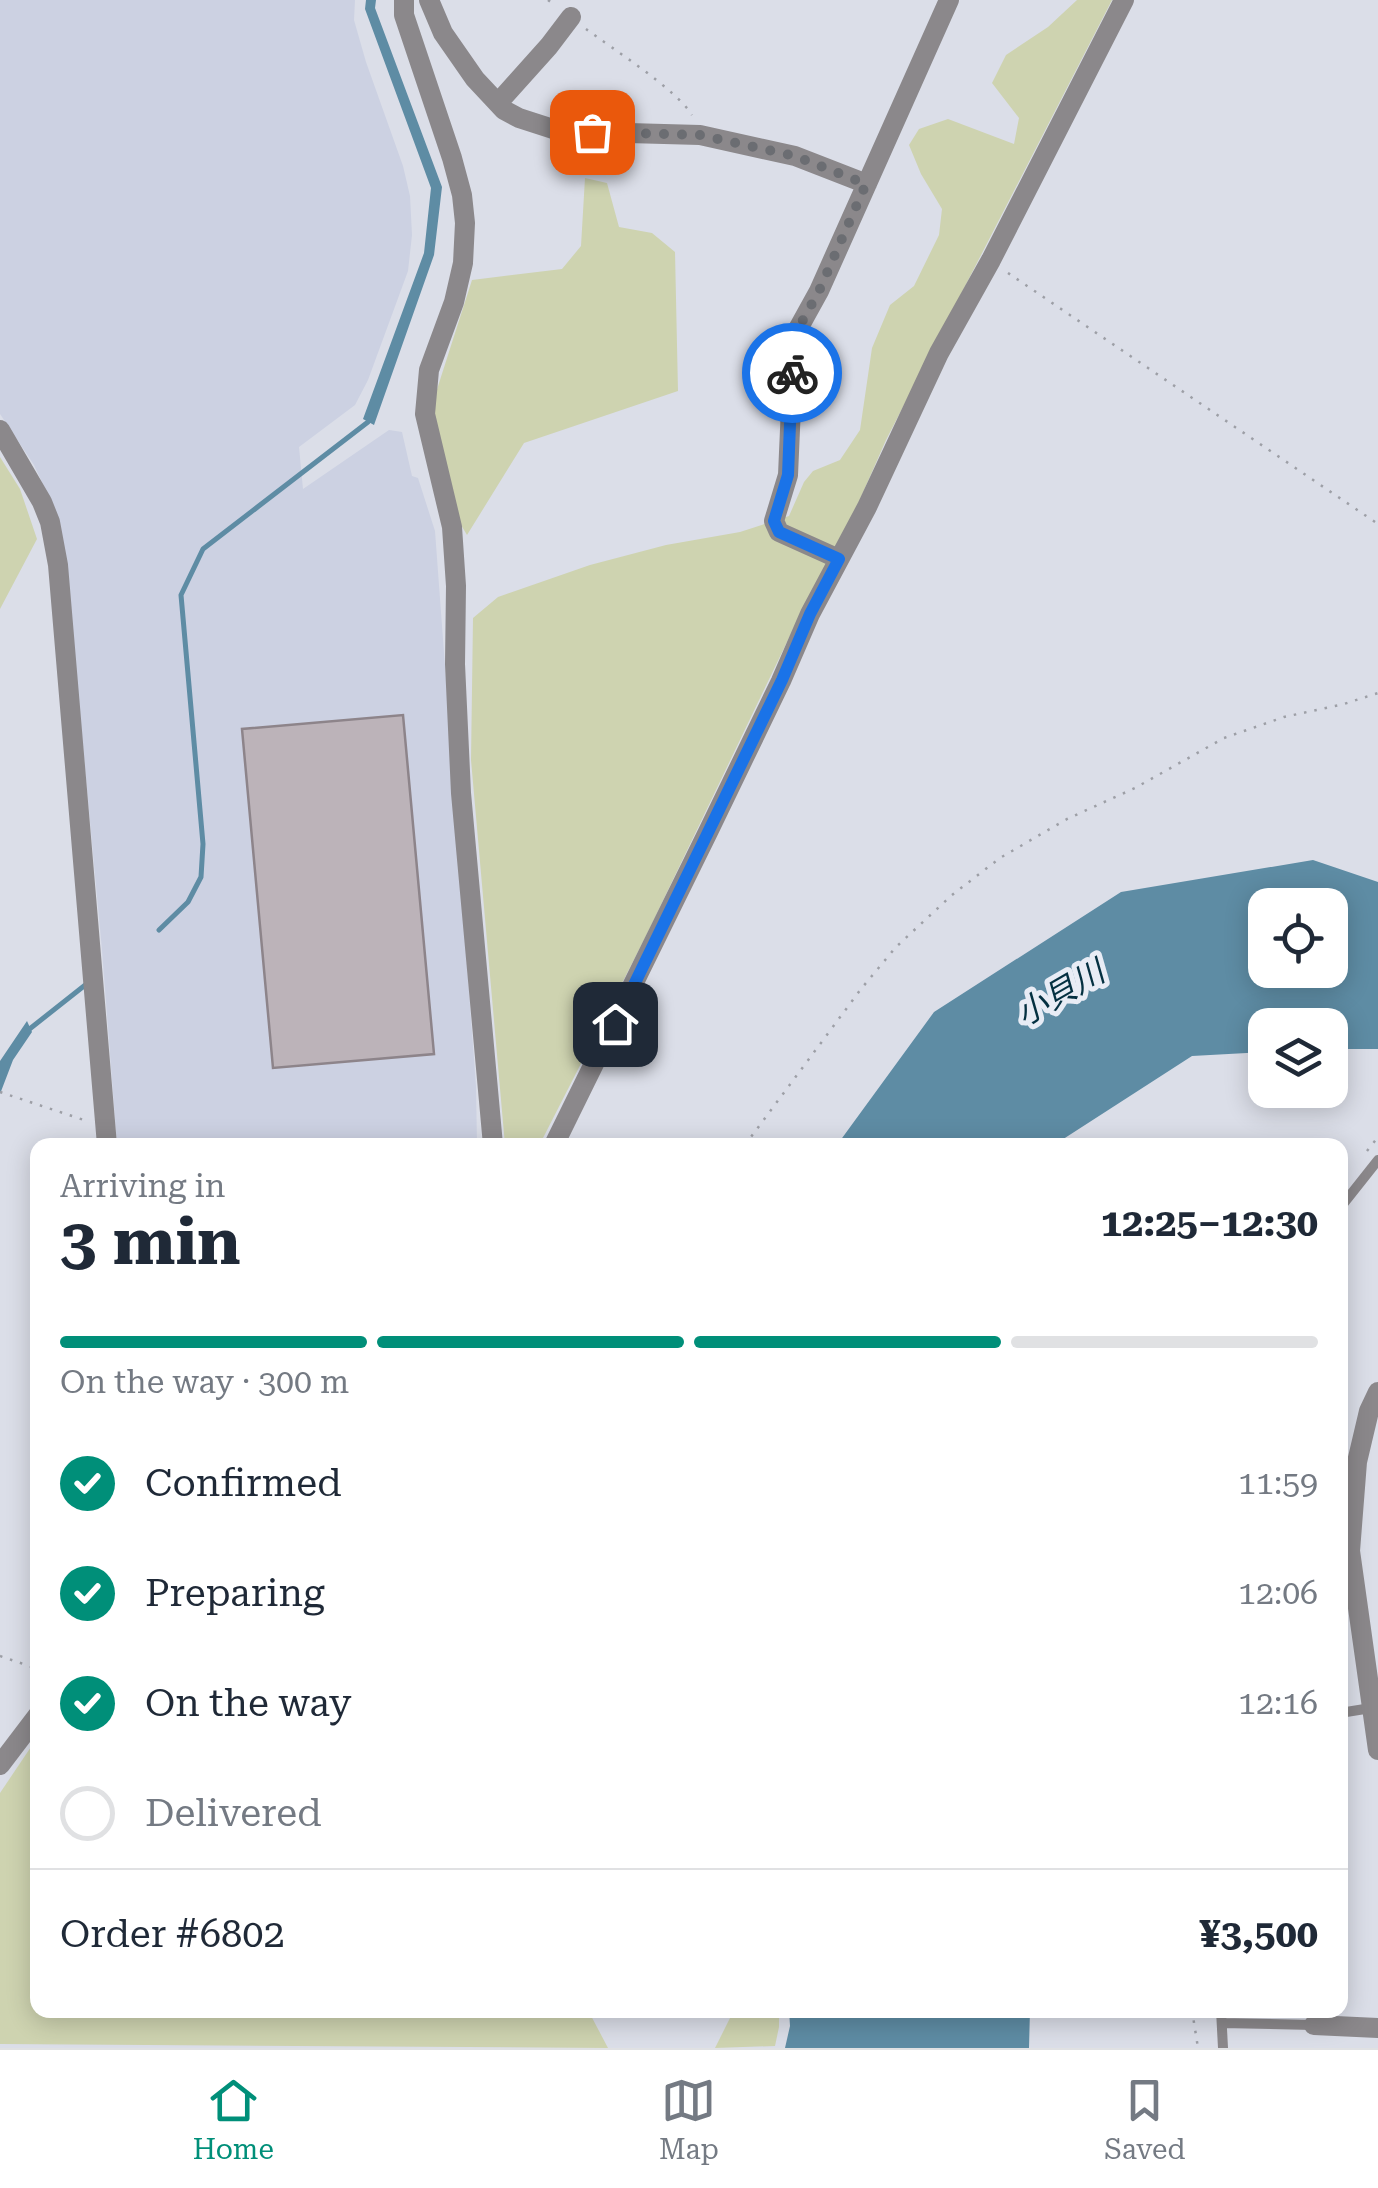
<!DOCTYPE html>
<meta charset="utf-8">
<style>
:root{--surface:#fff;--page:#f2f2f3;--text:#1f2937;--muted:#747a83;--line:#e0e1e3;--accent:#008f79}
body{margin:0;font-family:"Roboto Serif","Noto Sans JP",serif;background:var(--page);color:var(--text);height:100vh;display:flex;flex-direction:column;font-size:38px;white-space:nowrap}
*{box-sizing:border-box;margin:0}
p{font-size:32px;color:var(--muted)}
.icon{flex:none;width:55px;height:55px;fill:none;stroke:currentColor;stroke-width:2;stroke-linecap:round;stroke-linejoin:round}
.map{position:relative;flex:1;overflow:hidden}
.details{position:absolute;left:30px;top:1138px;width:1318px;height:880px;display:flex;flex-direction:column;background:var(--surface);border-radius:20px;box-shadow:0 5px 25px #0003}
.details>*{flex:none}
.fabs{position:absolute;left:1248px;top:888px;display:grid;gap:20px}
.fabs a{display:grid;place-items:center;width:100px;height:100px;border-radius:20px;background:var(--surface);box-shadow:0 5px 25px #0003;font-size:50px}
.pin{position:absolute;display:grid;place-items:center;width:85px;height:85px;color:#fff;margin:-42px;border-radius:20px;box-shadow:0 5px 15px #0006}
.courier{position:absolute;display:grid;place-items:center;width:100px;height:100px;margin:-50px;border:8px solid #1a73e8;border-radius:50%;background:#fff;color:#222;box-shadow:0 2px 12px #0007}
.summary em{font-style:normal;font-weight:700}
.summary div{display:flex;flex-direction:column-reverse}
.summary{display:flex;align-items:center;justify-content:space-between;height:170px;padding:0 30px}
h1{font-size:65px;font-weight:700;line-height:75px}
.bar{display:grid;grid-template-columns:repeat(4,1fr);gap:15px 10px;align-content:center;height:120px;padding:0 30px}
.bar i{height:12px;border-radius:8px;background:var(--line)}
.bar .current{background:var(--accent)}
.bar p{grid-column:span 4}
.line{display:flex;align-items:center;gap:25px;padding:0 30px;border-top:2px solid var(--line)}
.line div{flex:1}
ol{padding:0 30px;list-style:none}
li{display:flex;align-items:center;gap:30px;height:110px}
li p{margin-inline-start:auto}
li .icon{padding:10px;border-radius:50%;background:var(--accent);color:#fff;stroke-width:4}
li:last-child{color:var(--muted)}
li i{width:55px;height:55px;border:5px solid var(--line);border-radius:50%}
.dock{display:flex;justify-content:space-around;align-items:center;height:140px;border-top:2px solid var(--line);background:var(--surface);font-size:28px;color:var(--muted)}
.dock a{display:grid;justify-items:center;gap:5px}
.dock .current{color:var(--accent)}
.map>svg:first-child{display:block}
</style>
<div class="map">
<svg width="1378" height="2048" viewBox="0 0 1378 2048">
<rect width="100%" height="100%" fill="#dbdee8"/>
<!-- built -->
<path fill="#ccd1e2" d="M0 0H355L354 20 366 62 403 166 410 196 412 235 408 271 368 380 355 405 299 447 303 489 389 430 402 432 412 476 418 478 435 531 476 1086 477 1145H117L102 950 65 554 55 510 34 465 0 414Z"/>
<!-- green -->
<path fill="#ced3b0" d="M1077 0H1112L886 440 843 538 797 621 645 938 543 1138 505 1145 471 760 473 618 498 597 590 565 666 545 740 532 789 516 804 482 813 471 840 460 860 430 872 348 890 305 914 286 939 235 942 209 921 174 909 145 919 129 948 119 1014 144 1019 118 992 83 1006 55 1048 27Z
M585 178 607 183 619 227 652 233 675 252 678 391 524 443 467 535 458 520 432 405 472 280 562 269 581 246Z
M0 457 20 489 37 539 0 609Z
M37 1738 38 2010H588L608 2048 0 2044V1793Z
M734 2010H779V2027L775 2046 715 2048Z"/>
<!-- water -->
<path fill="#5e8ca4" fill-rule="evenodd" d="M366 0H376L375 8 442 187 434 255 374 425 363 419 424 253 431 188 365 9Z
M1313 860 1378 882V1049H1330V1025H1265V1052L1192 1056 1054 1145H837L934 1012 1121 892ZM1265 905H1330V970H1265Z
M27 1021 32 1032 13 1060 0 1094V1061Z
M789 2010H1030L1029 2048H785L790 2026Z"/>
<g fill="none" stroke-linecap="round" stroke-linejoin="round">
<!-- stream -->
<path stroke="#5e8ca4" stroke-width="5" d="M159 930 188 902 201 877 203 844 181 595 203 549 368 422 371 416
M27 1031 89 982"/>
</g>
<!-- building -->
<path fill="#bcb3b9" stroke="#8d848a" stroke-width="2.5" d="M403 715 434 1054 273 1068 242 729Z"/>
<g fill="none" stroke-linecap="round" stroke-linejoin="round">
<!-- path -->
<path stroke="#9d9fa6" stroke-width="2.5" stroke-dasharray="2.5 8" stroke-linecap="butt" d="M548 0 556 6
M586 29C613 49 677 90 692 115
M1008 273 1378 524
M0 1092 84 1120
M745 1145 861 989 896 947 952 895 1000 858 1067 819 1135 788 1224 738 1284 717 1344 704 1378 693
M1367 1151 1378 1137
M0 1656 38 1669
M1192 2010 1198 2048"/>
<!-- service -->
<path stroke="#8b888b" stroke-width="10" d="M1340 1208 1378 1160
M1340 1713 1371 1708
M1221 2010 1223 2048
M1222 2023 1314 2025"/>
<!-- minor -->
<path stroke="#8b888b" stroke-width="20" d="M404 0V15L452 158 462 195 465 223 463 263 454 302 429 370 425 414 452 527 456 586 455 664 461 793 493 1145
M429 0 443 33 475 79 504 110 519 118 553 129 592 132 700 135 795 156 867 184
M498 103 549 46 571 17
M0 430 42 502 50 522 58 565 107 1145
M839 559 779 532 774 521 788 475 793 361 798 329 819 291 949 0
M554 1145 708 832 781 681 810 614 867 507 939 353 991 260 1124 0
M1378 1392 1369 1411 1357 1462 1350 1551 1378 1750
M0 1765 38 1715
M1314 2025 1378 2028"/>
</g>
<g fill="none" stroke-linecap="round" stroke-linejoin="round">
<!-- done -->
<path stroke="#6b6d72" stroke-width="10" stroke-dasharray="0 18" d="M592 132 700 135 795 156 866 184 819 291 798 329 792 373"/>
<!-- route -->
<path stroke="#1a73e8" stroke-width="12" d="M615 1024 782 680 810 614 839 559 779 532 774 521 788 475 792 373"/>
</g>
<g text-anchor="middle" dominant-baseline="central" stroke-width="10" stroke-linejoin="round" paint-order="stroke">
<!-- water labels -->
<g font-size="32" font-style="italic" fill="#043041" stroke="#e8ecf5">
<text transform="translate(1060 993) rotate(-30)">小貝川</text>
</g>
</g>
</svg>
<div class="fabs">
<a><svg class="icon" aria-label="locate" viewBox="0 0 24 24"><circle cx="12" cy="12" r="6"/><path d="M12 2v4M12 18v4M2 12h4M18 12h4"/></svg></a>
<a><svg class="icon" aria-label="layers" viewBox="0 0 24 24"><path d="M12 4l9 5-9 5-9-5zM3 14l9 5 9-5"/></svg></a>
</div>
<div class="pin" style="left:592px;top:132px;background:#ea580c"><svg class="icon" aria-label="bag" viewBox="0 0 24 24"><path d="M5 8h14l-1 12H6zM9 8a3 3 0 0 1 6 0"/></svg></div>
<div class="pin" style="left:615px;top:1024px;background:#1f2937"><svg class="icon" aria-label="home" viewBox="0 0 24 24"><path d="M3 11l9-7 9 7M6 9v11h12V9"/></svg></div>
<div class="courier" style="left:792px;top:373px"><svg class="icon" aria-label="bike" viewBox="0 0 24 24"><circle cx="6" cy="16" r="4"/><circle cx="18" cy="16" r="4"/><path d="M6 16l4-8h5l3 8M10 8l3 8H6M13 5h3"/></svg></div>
<section class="details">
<div class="summary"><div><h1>3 min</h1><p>Arriving in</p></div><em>12:25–12:30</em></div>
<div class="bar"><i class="current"></i><i class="current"></i><i class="current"></i><i></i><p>On the way · 300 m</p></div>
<ol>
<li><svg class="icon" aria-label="check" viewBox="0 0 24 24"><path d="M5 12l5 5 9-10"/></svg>Confirmed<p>11:59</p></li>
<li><svg class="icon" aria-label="check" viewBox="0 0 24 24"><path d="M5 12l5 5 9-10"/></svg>Preparing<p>12:06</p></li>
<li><svg class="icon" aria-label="check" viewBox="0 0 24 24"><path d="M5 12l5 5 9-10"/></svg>On the way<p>12:16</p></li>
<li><i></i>Delivered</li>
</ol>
<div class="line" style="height:130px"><div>Order #6802</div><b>¥3,500</b></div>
</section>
</div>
<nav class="dock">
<a class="current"><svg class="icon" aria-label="home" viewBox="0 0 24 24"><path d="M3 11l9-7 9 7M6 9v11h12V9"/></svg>Home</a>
<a><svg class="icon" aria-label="map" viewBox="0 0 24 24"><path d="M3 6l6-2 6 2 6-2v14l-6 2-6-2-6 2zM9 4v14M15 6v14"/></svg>Map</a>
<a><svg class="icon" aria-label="saved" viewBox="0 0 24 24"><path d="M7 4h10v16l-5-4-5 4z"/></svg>Saved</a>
</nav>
